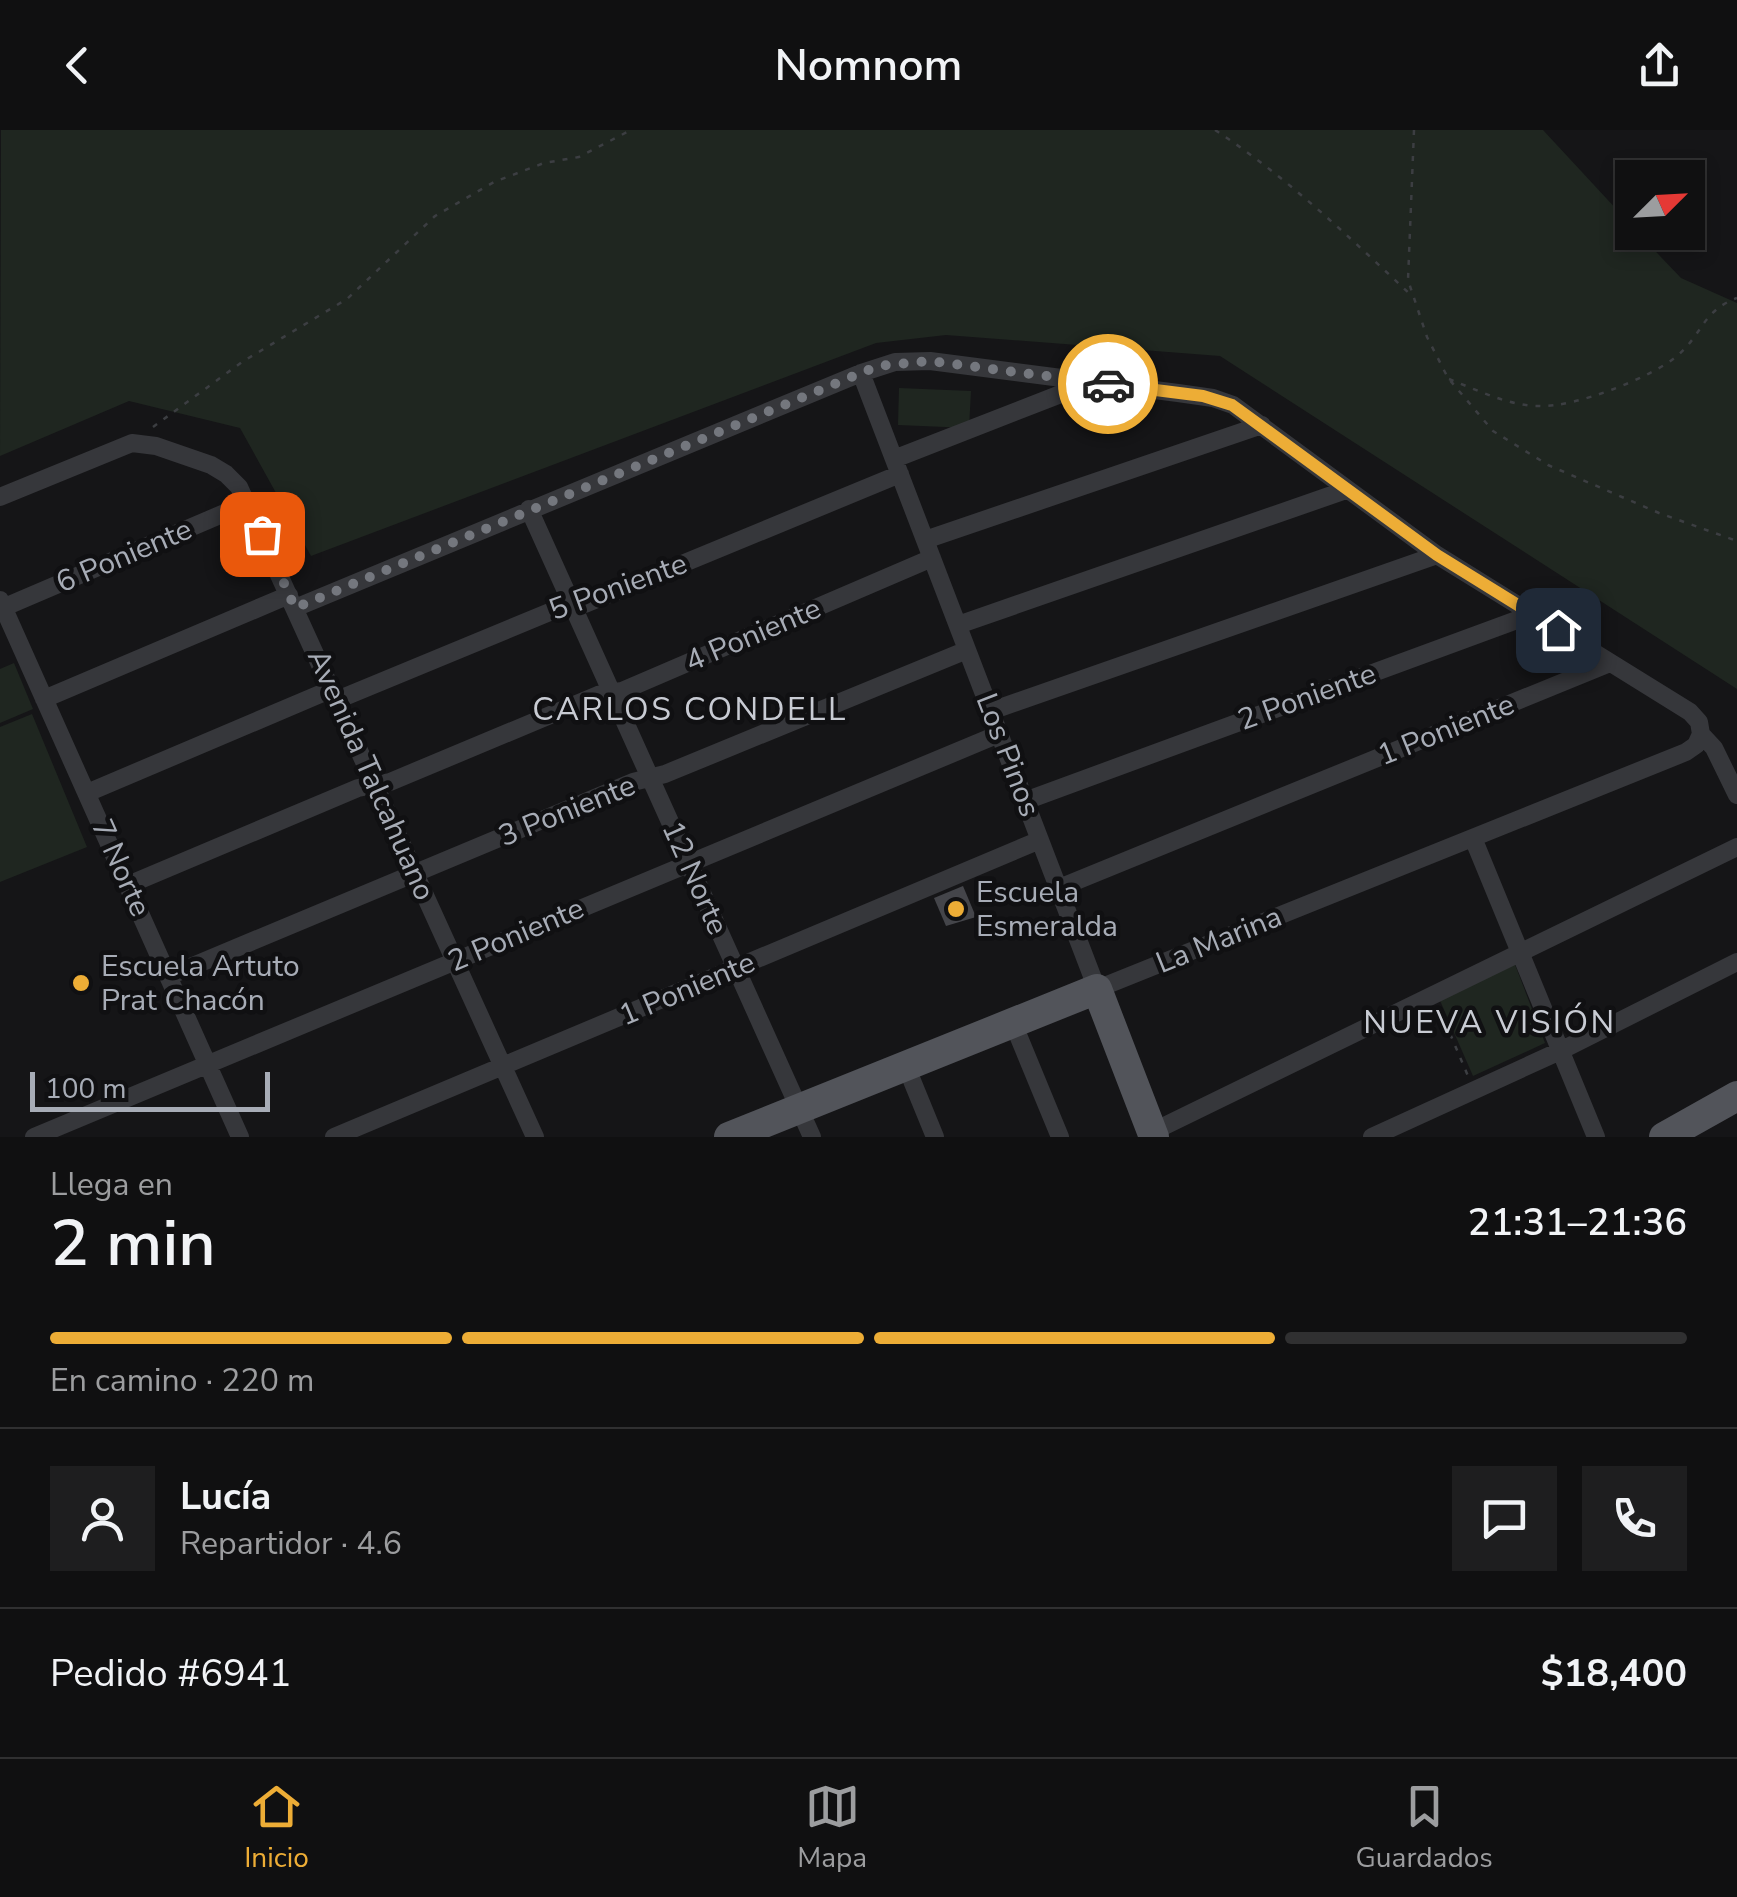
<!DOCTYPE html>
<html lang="es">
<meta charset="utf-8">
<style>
:root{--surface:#101011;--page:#1e1e1f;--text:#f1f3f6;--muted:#9c9d9f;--line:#303031;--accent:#edad36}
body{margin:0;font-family:"Nunito Sans",sans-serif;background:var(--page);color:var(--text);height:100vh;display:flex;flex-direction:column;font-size:38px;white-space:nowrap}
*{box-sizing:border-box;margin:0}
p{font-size:32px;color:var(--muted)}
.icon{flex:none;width:55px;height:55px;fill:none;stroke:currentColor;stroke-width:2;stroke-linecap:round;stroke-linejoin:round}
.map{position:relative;height:1007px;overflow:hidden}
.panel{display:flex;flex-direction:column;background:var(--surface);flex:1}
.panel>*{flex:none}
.needle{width:65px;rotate:66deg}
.tools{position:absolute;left:1615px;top:30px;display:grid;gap:20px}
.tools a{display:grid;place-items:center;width:90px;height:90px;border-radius:0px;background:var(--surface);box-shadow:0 5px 15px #0003,0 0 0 2px var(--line);font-size:50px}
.scale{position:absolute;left:30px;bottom:25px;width:240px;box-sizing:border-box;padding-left:10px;border:5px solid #a7acb6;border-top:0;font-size:28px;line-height:35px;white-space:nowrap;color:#a7acb6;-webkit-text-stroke:8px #101012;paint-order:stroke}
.pin{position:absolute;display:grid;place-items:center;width:85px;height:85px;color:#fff;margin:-42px;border-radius:20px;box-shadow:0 5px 15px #0006}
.courier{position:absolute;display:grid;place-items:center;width:100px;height:100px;margin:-50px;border:8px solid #edad36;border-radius:50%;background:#fff;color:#222;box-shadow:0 2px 12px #0007}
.overview em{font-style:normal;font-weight:600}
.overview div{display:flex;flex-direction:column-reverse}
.overview{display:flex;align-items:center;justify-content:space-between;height:170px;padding:0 50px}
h1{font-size:65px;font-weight:600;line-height:75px}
.bar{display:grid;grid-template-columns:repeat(4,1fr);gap:15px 10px;align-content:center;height:120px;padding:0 50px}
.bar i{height:12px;border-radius:8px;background:var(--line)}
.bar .selected{background:var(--accent)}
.bar p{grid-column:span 4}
.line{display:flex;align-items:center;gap:25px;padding:0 50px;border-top:2px solid var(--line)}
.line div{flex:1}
.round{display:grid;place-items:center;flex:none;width:105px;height:105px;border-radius:0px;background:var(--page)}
header{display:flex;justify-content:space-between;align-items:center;height:130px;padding:0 50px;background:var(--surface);font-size:45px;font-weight:600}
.tab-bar{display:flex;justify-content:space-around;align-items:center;height:140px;border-top:2px solid var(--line);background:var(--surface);font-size:28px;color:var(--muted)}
.tab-bar a{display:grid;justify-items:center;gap:5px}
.tab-bar .selected{color:var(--accent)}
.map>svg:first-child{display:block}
</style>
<header><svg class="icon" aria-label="back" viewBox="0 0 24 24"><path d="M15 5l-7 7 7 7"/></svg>Nomnom<svg class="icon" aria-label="share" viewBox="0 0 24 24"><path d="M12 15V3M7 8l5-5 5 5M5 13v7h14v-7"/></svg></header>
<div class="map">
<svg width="1737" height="1007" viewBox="0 0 1737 1007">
<rect width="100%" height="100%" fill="#151517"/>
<!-- green -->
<path fill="#1f2620" d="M1543 0 1632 96V102L1638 103 1681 148 1737 173V559L1220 226 946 205 876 213 311 426 240 298 129 271 0 326 1 0Z
M899 258 971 261 969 298 898 295Z
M14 533 33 579 0 593V539Z
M32 584 87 717 0 752V597Z
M1514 832 1545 913 1473 946 1438 866Z"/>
<!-- building -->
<path fill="#44454a" d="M963 756 976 787 946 796 934 768Z"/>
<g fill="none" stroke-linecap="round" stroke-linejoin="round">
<!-- path -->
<path stroke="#3c3e42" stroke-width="2.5" stroke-dasharray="5 8" stroke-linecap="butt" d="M1215 0C1287 47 1350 108 1412 166
M1414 0 1408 150 1427 207 1448 248 1493 301 1548 335 1659 383 1737 411
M1449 249C1477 260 1509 276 1539 276 1573 278 1651 248 1677 226 1703 204 1702 181 1737 168
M153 297 242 232 347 169 435 86 494 52 544 33 579 27 631 0
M1440 880 1468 946"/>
<!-- street -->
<path stroke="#36373b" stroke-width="18" d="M861 243 1097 859 1686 622 1696 615 1701 604
M894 329 1089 253
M0 367 132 313 156 316 211 335 226 344 239 357 535 1007
M529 379 812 1007
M925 410 1262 295
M0 470 240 1007
M295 478 861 243 895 232 930 231 1178 263 1213 268 1233 275 1437 425 1690 582 1699 592 1701 604
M0 479 248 373
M958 495 1346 360
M44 569 289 465
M337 570 557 479 585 474 900 344
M991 581 1437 425
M1701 604 1714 618 1737 665
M87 663 332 559
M1025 671 1533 484
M1473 708 1596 1007
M128 755 358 658 390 652 598 565 622 561 932 428
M1059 758 1610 533
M169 846 633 652 665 644 967 520
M1013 893 1060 1007
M906 936 935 1007
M1152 1002 1737 717
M34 1007 999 604
M334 1007 1040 710
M1372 1007 1560 921 1737 832"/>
<!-- primary -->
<path stroke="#52545a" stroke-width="30" d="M729 1007 1097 859 1154 1007
M1664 1007 1737 966"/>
</g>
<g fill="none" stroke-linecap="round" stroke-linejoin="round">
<!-- done -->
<path stroke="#74777e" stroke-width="10" stroke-dasharray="0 18" d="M262 404 295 478 878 236 930 231 1108 254"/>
<!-- route -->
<path stroke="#edad36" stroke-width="12" d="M1108 254 1203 266 1232 275 1437 425 1558 500"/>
</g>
<!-- markers -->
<g fill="#edad36" stroke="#101012" stroke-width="4">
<circle cx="956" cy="779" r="10"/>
<circle cx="81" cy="853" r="10"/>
</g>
<g text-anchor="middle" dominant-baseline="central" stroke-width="9" stroke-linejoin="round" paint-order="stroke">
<!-- street labels -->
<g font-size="30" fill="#a7acb6" stroke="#101012">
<text transform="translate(124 426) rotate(-23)">6 Poniente</text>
<text transform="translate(618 457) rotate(-20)">5 Poniente</text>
<text transform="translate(753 505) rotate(-23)">4 Poniente</text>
<text transform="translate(1307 567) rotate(-20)">2 Poniente</text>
<text transform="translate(1446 600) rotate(-22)">1 Poniente</text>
<text transform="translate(1008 625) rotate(69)">Los Pinos</text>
<text transform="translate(371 645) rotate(66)">Avenida Talcahuano</text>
<text transform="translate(567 681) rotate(-22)">3 Poniente</text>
<text transform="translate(121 738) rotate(66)">7 Norte</text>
<text transform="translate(695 748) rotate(66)">12 Norte</text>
<text transform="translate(516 805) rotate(-23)">2 Poniente</text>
<text transform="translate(1219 810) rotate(-22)">La Marina</text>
<text transform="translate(687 859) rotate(-23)">1 Poniente</text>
</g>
<!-- poi labels -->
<g font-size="30" fill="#a7acb6" stroke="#101012" text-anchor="start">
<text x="976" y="762">Escuela<tspan x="976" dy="34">Esmeralda</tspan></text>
<text x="101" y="836">Escuela Artuto<tspan x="101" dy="34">Prat Chacón</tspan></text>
</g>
<!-- neighbourhood labels -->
<g font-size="32" letter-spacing="2.5" fill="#c8cbd3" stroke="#101012">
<text x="690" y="579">CARLOS CONDELL</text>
<text x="1490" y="892">NUEVA VISIÓN</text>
</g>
</g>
</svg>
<div class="tools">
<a><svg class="needle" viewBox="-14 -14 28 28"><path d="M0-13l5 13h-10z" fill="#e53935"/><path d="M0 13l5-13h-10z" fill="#9c9d9f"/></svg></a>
</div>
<div class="scale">100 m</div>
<div class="pin" style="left:262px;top:404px;background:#ea580c"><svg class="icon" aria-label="bag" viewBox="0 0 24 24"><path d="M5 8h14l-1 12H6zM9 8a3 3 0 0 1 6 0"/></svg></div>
<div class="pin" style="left:1558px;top:500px;background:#1f2937"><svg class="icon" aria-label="home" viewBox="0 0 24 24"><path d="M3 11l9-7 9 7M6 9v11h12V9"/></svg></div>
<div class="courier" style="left:1108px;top:254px"><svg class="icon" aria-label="car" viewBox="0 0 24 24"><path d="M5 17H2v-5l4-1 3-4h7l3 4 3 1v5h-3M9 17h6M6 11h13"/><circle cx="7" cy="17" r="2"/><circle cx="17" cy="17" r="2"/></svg></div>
</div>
<section class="panel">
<div class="overview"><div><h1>2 min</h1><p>Llega en</p></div><em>21:31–21:36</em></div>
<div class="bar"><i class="selected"></i><i class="selected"></i><i class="selected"></i><i></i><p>En camino · 220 m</p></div>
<div class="line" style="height:180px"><a class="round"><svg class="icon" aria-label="person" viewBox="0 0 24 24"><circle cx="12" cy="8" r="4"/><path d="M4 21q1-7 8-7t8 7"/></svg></a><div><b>Lucía</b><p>Repartidor · 4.6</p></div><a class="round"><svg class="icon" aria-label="chat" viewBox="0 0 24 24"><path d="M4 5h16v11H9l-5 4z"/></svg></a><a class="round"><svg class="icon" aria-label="phone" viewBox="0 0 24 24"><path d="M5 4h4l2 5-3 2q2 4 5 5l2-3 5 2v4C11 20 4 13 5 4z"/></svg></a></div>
<div class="line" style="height:130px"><div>Pedido #6941</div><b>$18,400</b></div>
</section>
<nav class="tab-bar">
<a class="selected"><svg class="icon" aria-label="home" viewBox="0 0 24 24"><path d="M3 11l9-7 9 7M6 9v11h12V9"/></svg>Inicio</a>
<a><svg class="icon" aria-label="map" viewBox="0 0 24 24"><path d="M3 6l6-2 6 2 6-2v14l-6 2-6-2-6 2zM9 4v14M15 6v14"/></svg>Mapa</a>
<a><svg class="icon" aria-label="saved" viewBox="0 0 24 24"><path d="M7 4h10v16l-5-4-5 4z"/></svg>Guardados</a>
</nav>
